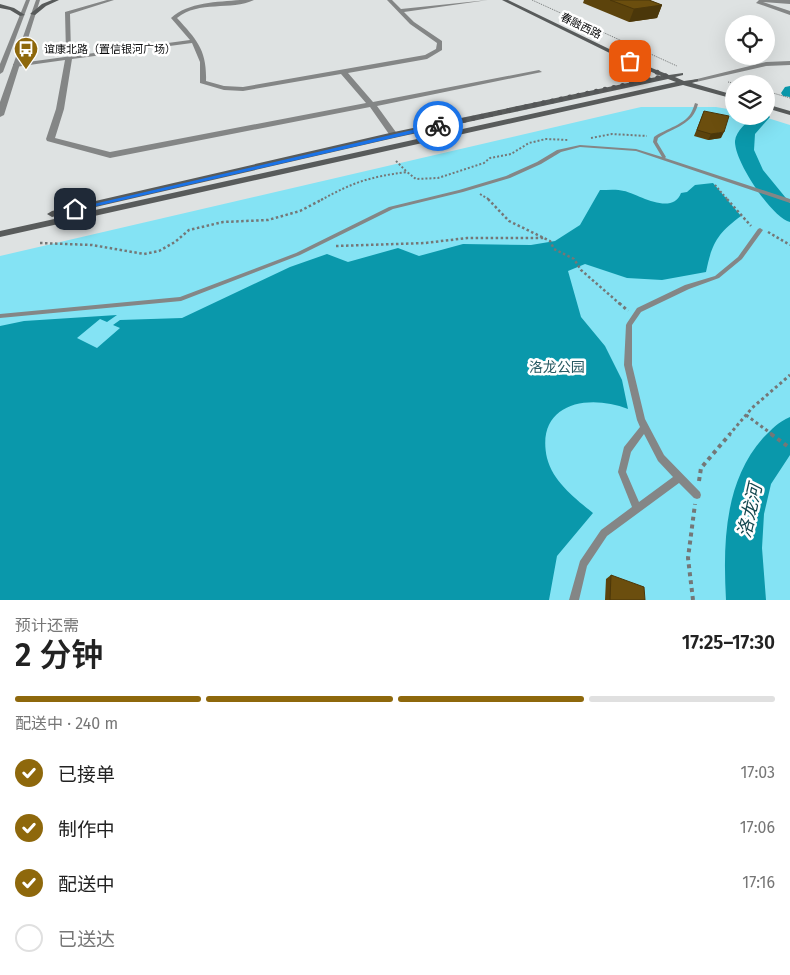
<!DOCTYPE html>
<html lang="zh">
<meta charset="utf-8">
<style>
:root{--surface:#fff;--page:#f6f6f6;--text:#222;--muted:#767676;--line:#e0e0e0;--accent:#8e680c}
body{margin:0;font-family:"Fira Sans","Noto Sans SC",sans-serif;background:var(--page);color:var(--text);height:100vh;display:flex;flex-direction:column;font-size:19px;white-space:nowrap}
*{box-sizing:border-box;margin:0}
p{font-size:16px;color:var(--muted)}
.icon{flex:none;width:28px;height:28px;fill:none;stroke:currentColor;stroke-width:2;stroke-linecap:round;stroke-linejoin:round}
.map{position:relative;height:600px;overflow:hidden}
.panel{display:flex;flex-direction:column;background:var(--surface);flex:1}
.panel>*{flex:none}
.controls{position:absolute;left:725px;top:15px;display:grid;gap:10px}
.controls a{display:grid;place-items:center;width:50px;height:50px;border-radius:50%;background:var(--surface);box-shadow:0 5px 20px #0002;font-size:25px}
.pin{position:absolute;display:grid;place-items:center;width:42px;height:42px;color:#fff;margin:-21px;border-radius:10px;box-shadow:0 2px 8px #0006}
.courier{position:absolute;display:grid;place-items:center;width:50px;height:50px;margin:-25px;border:4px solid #1a73e8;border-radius:50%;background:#fff;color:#222;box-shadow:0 1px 6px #0007}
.overview em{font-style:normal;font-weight:600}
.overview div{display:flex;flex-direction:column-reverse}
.overview{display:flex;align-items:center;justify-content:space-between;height:85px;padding:0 15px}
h1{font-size:32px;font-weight:600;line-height:38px}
.bar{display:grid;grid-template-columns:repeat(4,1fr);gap:8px 5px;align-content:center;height:60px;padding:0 15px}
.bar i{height:6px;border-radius:4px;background:var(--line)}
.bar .selected{background:var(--accent)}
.bar p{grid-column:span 4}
ol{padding:0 15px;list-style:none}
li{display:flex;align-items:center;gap:15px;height:55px}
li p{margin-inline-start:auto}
li .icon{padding:5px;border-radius:50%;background:var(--accent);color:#fff;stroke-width:4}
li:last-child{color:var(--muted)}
li i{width:28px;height:28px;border:2px solid var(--line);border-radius:50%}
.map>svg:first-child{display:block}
</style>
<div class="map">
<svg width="790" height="600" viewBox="0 0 790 600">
<rect width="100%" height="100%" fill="#dee2e2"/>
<!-- green -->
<path fill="#84e3f4" d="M641 107H716L734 110V116H761L790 125V600H0V256Z"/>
<!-- water -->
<path fill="#0a98ab" d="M713 183 741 216C717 234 712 243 706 272L662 280 627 278 585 264 568 271 581 317 605 346 622 380 628 409C587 393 535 404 547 458 553 482 576 499 593 513L557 556 549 600H0V326L24 321 117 315 107 322 100 319 77 338 97 348 120 328 113 325 120 320 182 318 290 267 327 254 348 262 398 248 419 256 463 244 531 245 555 241 580 225 600 190C608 190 617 189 624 191 636 193 672 217 681 193L687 192 695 185Z"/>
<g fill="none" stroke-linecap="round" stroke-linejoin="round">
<!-- river -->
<path fill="#0a98ab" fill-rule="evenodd" d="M790 86V97L783 96 781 93 785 87Z
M766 113 770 117 755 134 754 150 763 170 790 203V222C772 218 734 161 735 141 736 131 747 122 754 116H766Z
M790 417V455L771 484 764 514 762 548 766 600H726C723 544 724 482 763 438 772 429 778 422 790 417Z"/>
<!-- path-far4 -->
<path stroke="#747777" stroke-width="1" stroke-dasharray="1 1" stroke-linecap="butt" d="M532 0 677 66
M728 82 739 84
M766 91 790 98"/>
<!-- path-far3 -->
<path stroke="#747777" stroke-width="2" stroke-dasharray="2 2" stroke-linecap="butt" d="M591 138 612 134 647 136
M396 161 407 172
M715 185 728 200
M480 194 490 200
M321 200C354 182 369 177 407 172L416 179 438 178 484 163 490 158 511 154 529 143 546 139 568 140"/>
<!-- path-far2 -->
<path stroke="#747777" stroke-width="2.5" stroke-dasharray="2.5 2.5" stroke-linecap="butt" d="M488 199 509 221 550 241 554 249 574 259 581 270 620 304
M727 199 751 226
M768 232 790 245
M40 243 92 245 144 254 159 251 175 242 189 230 223 222 268 220 300 211 323 199
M336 246 425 243 467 238H544"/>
<!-- path-far1 -->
<path stroke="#747777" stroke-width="3" stroke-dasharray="3 3" stroke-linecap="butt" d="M619 303 628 311
M746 415 773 435
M729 435 752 408 790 375"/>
<!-- path -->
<path stroke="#747777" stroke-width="4" stroke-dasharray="4 4" stroke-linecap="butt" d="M771 434 790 448
M699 481 701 468 730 434
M693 600 688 558 695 504"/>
<!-- service -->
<path fill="#848686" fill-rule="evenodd" d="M695 103 698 104C693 125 674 127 658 138L657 142 666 157 665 158 790 199V203L636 151 580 147 561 152 541 164 510 178 463 192 393 209 300 255 181 301 0 318V314L180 297 296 253 389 207 459 190 506 176 537 162 557 150 580 145 636 149 662 157 653 142 654 137C665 129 687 124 692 111 693 109 694 106 695 103Z
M760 228 763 230 742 259 719 278 689 289 641 312 632 325V365L645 419 664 455 700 492 701 495 700 498 697 499 694 498 679 483 607 536 587 566 579 600H569L580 561 601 530 632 507 618 472 624 447 640 427 637 420 624 365 626 325 627 323 637 308 685 285 715 276 738 257 758 229ZM644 434 658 461 673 477 639 502 626 472 631 452Z"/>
<!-- minor -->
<path fill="#848686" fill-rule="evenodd" d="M107 0H114L70 14 71 52 66 53 65 12Z
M240 0H254C231 11 199 0 177 18 197 40 207 50 206 81L224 86 243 87 425 55 436 49 437 43 410 24 387 0H392L401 9 488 0 404 12 414 22 442 41V50L427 59 348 73 373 102 539 70 542 72 377 106 398 135 394 138 391 137 370 107 110 158 47 141 46 139 56 109 65 60 15 67 13 66V64L190 40 171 18C188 2 218 2 240 0ZM192 43 200 62V83L224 90 243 91 341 74 366 103 110 152 55 138 64 109 72 59Z"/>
<!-- tertiary -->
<path fill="#848686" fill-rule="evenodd" d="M26 0H30L3 72 0 74V64Z
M36 0H40L4 115 0 117V102Z
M759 0H790V4L763 2 790 11V15L756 3Z
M790 61V65L766 66 696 82 693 80 766 62Z"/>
<!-- secondary -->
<path fill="#585b5b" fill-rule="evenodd" d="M52 0H59L46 6 35 15 30 14 42 4Z
M502 0H508L632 60 669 75 683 73V75L675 77 684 81 698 79V81L692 83 734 95V99L683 85 0 237V231L676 82 668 79 394 138 52 217 47 214 52 211 394 132 661 76 628 62Z
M0 4 14 8 25 15 20 16 10 10 0 8Z
M766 104 790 111V115L766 108Z"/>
</g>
<!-- wall -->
<path fill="#5c430c" d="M584 0H649L662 5 657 18 629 22 583 3Z
M704 111 721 138 708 140 694 136Z
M611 575 645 600H605L606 579Z"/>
<!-- shaded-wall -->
<path fill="#4b370a" d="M662 5 657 18 629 22 634 9Z
M724 132 721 138 708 140 711 134Z"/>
<!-- building -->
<path fill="#6b4e0e" stroke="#4b370a" d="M610 0H649L662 5 634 9Z
M704 111 729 116 724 132 711 134 697 130Z
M611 575 644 587 645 600H610Z"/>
<!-- route -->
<path fill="#1a73e8" d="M438 124 440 127 75 211 72 209Z"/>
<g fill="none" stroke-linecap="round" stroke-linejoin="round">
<!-- done -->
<path stroke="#545657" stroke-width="5" stroke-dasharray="0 9" d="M438 126 666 76 630 61"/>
</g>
<!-- icons -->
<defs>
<symbol id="bus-pin" viewBox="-11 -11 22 30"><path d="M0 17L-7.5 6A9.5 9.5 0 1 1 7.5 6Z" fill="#8e680c" stroke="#fff"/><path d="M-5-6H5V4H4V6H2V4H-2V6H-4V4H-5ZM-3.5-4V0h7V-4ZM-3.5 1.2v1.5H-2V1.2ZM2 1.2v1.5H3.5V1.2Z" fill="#fff"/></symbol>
</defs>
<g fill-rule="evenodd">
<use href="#bus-pin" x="12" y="35" width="28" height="38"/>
</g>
<g text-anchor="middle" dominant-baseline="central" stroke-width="5" stroke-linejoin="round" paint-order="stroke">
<!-- far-street labels -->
<g font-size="11" fill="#0a0b0c" stroke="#fff">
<text transform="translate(581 26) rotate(26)">春融西路</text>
</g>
<!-- far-poi labels -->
<g font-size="11" fill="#0a0b0c" stroke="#fff" text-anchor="start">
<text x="44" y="49">谊康北路（置信银河广场）</text>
</g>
<!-- park labels -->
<g font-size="14" fill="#295a63" stroke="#fff">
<text x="557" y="367">洛龙公园</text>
</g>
<!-- near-water labels -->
<g font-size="18" font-style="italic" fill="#13474f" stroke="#fff">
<text transform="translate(750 511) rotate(-77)">洛龙河</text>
</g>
</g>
</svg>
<div class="controls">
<a><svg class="icon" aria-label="locate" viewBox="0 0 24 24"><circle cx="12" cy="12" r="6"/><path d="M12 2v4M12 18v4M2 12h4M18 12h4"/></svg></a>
<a><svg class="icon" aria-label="layers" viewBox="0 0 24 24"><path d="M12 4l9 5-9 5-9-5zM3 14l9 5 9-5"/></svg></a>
</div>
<div class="pin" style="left:630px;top:61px;background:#ea580c"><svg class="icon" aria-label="bag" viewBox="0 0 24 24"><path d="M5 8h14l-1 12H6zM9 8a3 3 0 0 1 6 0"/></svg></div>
<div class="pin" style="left:75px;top:209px;background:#1f2937"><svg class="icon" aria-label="home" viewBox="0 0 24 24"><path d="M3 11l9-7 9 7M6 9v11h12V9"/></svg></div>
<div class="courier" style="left:438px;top:126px"><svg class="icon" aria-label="bike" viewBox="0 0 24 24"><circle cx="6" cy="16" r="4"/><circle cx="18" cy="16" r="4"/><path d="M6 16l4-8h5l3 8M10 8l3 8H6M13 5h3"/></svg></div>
</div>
<section class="panel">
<div class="overview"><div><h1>2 分钟</h1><p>预计还需</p></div><em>17:25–17:30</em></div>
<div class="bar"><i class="selected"></i><i class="selected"></i><i class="selected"></i><i></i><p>配送中 · 240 m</p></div>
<ol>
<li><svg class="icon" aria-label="check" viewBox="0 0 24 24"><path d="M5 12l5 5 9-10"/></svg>已接单<p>17:03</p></li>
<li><svg class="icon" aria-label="check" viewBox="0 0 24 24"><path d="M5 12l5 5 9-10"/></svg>制作中<p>17:06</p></li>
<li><svg class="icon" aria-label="check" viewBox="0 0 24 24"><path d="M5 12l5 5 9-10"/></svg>配送中<p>17:16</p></li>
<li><i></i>已送达</li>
</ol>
</section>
